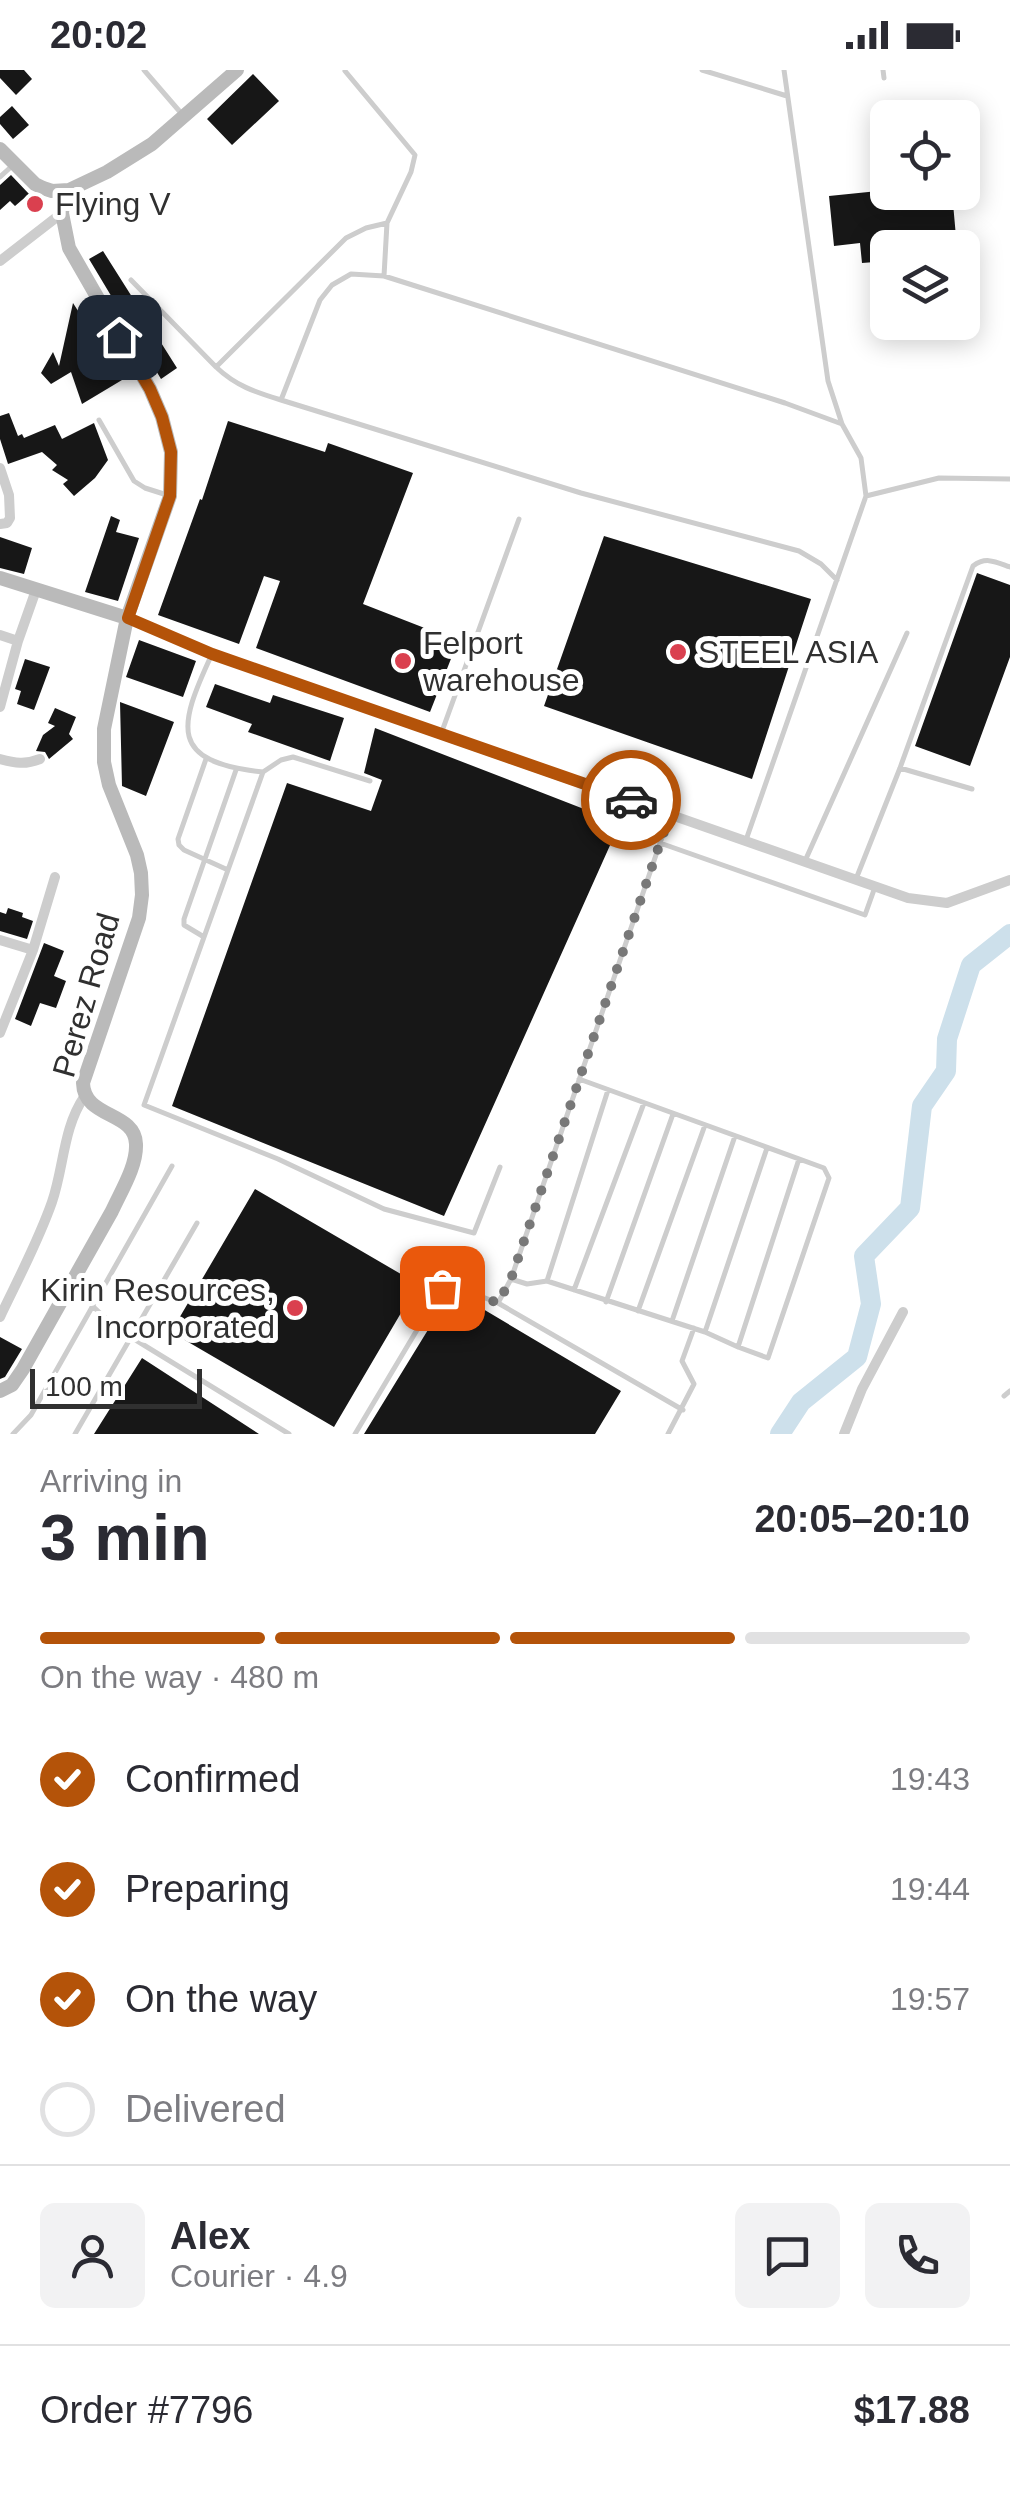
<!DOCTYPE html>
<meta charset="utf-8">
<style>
:root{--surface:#fff;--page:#f2f2f3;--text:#2b2b33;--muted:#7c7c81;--line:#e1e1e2;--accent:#b45309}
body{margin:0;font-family:Helvetica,sans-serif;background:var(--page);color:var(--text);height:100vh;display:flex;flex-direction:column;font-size:38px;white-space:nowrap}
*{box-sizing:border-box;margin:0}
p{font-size:32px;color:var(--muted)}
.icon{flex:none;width:55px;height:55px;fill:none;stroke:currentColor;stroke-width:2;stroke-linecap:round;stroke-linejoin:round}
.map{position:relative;height:1364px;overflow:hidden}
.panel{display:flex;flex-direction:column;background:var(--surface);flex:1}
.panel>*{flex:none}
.buttons{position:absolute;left:870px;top:30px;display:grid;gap:20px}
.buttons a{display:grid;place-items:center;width:110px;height:110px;border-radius:15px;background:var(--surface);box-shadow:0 5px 25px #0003;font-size:50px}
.scale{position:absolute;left:30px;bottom:25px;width:172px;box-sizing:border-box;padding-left:10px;border:5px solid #303030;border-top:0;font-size:28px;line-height:35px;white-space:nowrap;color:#303030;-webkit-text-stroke:8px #fff;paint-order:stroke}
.pin{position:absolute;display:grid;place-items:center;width:85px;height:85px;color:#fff;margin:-42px;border-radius:20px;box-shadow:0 5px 15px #0006}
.courier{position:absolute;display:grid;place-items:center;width:100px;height:100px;margin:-50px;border:8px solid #b45309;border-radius:50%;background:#fff;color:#222;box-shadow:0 2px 12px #0007}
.overview em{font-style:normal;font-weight:700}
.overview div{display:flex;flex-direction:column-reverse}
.overview{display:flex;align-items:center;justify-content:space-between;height:170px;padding:0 40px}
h1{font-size:65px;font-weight:700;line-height:75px}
.bar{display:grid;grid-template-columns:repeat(4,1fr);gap:15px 10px;align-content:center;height:120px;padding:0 40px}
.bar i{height:12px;border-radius:8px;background:var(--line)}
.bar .active{background:var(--accent)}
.bar p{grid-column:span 4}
.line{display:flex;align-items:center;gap:25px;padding:0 40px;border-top:2px solid var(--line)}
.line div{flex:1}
.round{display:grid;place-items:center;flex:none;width:105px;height:105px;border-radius:15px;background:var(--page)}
ol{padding:0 40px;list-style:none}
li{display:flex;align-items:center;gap:30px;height:110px}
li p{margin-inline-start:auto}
li .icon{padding:10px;border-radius:50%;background:var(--accent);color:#fff;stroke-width:4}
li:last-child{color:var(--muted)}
li i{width:55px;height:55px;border:5px solid var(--line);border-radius:50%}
.status{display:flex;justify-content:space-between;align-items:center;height:70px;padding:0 50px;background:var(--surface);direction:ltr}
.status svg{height:28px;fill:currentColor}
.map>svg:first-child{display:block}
</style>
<div class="status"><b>20:02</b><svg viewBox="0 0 49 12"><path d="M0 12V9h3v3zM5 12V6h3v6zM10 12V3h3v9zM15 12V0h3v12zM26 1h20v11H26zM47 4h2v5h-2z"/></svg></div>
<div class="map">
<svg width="1010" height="1364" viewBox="0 0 1010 1364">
<rect width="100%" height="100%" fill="#fff"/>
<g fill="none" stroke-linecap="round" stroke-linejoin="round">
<!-- river -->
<path stroke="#cde0eb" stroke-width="20" d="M780 1364 801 1332 857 1287 871 1234 864 1186 910 1138 922 1036 946 1001 947 969 971 895 1010 864"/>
</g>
<!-- building -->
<path fill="#171717" d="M0 0H24L32 9 16 25 0 8Z
M253 4 279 31 232 75 207 49Z
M12 36 29 55 13 69 0 54V47Z
M11 105 29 124 15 136 10 131 0 140V115Z
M888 120V122H952L957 178H888V191L862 193 860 173 834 176 829 126Z
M103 181 177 298 161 309 89 189Z
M73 233 122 310 82 334 71 302 51 314 41 303 53 282 59 296Z
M9 343 18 366 22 364 24 368 55 355 62 369 94 353 108 390 95 408 74 426 63 414 68 410 52 400 57 395 42 382 8 394 0 369V346Z
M228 351 325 382 328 373 413 403 363 534 458 571 430 642 256 578 280 511 264 506 239 574 158 545 200 429 202 430Z
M111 446 120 450 116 462 139 468 118 531 85 522Z
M604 466 811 529 752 709 544 636Z
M0 467 32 478 24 504 0 498Z
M977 503 1010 515V587L970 696 915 676Z
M139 570 196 591 183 627 126 607Z
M25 589 50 597 34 640 17 634 21 621 15 619Z
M215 614 270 633 273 625 344 648 330 691 248 662 252 654 206 637Z
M120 632 174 652 146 726 122 716Z
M55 638 76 647 69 664 73 669 49 689 45 682 36 681 43 665 55 656 48 653Z
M375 658 620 753 444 1146 172 1036 287 713 371 741 382 710 364 703Z
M8 838 23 843 22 847 33 851 27 869 0 861V842L6 844Z
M44 873 64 881 54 906 66 911 56 938 40 933 31 956 15 949Z
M255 1119 418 1214 334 1357 171 1262Z
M456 1223 621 1321 595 1364H364L450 1224Z
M0 1267 22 1279 5 1307 0 1309Z
M142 1288 259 1364H94Z"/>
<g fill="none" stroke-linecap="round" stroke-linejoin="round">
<!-- lane -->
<path stroke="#cdcdcd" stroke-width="5" d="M144 0 181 43
M702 0 787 26
M883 0 884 8
M345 1 415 85 411 102 387 153 384 206
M0 107 12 96
M131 210 216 297
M281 330C255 322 236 316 216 297L346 168 366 158 387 153
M99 350 134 411 145 418 167 425
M866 426 939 408 1010 409
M837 510 821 494 799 481 581 423 281 330 320 230 332 215 351 204 384 206 785 333 842 354
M212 584C178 657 168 692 263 702L281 690 293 687 370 711
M441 664 519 449
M206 689 178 769 179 775 184 780 228 800
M900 698 972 719
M263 702 144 1035 278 1089 384 1139 474 1163 500 1097
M746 770 866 426 861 388 842 354 828 311 784 0
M660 773 865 845 875 817
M805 791 907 563
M856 809 900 698 973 496C986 486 996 492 1010 497
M204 867 184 855V849L236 700
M511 1209 527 1214 547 1211 705 1262 738 1277 768 1288 829 1108 824 1098 579 1009
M547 1211 608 1020
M71 1220 84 1228 116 1258 289 1364
M574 1220 644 1033
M606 1232 673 1044
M498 1233 683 1340
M638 1241 705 1055
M672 1251 735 1066
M705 1262 767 1078
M738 1277 799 1089
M1004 1326 1010 1321
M13 1364 31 1345 172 1096
M75 1364 197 1153
M355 1364 442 1218 457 1217 498 1233 511 1209 670 744
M668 1364 694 1314 682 1291 694 1258"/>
<!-- street -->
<path stroke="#cdcdcd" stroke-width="10" d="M0 191 62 143
M0 398 9 425 10 448 7 453 0 454
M127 548 212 584 908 828 947 833 1010 810
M0 565 18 571
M0 637 18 571 36 520
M0 689C15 693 25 695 40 689
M0 870 33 880
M0 963 33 880 55 807
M0 1247C18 1209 38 1172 52 1132 64 1097 63 1058 84 1027
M844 1364 862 1319 903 1242"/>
<!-- secondary -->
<path stroke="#bababa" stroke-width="14" d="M0 79 35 114 43 118 52 121 69 120 107 102 152 74 237 0
M0 508 127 548
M0 1321 12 1315 23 1299 112 1141C121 1121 137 1096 136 1074 135 1041 84 1049 83 1013L139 848 142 825 141 803 137 785 109 715 104 692V659L127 548 170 426 171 382 162 347 150 319 69 178 62 143 64 127 69 120"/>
</g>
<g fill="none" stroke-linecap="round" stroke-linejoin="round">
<!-- done -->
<path stroke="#787878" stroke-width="10" stroke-dasharray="0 18" d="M442 1218 457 1217 498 1233 511 1209 670 744 631 730"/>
<!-- route -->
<path stroke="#b45309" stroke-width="12" d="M119 267 150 319 162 347 171 382 170 426 128 548 212 584 631 730"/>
</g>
<!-- markers -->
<g fill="#da404f" stroke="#fff" stroke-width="4">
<circle cx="35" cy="134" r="10"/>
<circle cx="678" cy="582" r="10"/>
<circle cx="403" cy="591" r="10"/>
<circle cx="295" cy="1238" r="10"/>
</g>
<g text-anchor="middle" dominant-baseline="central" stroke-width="10" stroke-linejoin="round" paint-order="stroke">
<!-- poi labels -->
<g font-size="32" fill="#303030" stroke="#fff" text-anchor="start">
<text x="55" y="134">Flying V</text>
<text x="423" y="573">Felport<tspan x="423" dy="37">warehouse</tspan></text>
<text x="698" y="582">STEEL ASIA</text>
<text x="275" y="1220" text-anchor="end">Kirin Resources,<tspan x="275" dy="37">Incorporated</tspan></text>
</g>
<!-- street labels -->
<g font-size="32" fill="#303030" stroke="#fff">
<text transform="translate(86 925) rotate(-74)">Perez Road</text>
</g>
</g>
</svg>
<div class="buttons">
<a><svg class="icon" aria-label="locate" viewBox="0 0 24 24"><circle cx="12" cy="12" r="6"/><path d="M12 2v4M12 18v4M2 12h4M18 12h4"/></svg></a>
<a><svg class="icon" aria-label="layers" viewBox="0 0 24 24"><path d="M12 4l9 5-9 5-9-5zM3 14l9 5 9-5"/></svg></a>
</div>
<div class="scale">100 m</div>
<div class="pin" style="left:442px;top:1218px;background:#ea580c"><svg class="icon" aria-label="bag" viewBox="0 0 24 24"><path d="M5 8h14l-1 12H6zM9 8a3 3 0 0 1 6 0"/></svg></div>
<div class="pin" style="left:119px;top:267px;background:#1f2937"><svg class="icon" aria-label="home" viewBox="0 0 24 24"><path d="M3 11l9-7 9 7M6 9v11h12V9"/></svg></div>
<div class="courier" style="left:631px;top:730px"><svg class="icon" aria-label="car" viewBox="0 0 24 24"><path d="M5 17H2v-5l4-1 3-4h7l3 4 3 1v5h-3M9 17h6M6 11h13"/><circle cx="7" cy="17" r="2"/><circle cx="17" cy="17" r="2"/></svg></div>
</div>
<section class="panel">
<div class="overview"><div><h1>3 min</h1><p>Arriving in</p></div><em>20:05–20:10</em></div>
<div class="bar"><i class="active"></i><i class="active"></i><i class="active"></i><i></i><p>On the way · 480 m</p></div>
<ol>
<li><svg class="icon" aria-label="check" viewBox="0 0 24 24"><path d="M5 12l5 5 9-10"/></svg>Confirmed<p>19:43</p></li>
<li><svg class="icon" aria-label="check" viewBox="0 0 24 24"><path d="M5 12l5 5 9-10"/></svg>Preparing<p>19:44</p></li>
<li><svg class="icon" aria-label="check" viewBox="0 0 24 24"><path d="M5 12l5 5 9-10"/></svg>On the way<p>19:57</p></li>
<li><i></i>Delivered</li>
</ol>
<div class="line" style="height:180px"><a class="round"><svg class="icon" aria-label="person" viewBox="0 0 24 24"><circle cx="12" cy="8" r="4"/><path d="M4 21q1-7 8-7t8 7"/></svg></a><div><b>Alex</b><p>Courier · 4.9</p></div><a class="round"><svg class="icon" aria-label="chat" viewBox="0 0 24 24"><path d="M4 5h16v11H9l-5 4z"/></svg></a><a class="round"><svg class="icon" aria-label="phone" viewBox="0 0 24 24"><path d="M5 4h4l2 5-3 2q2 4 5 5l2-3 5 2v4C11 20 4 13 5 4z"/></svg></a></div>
<div class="line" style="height:130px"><div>Order #7796</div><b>$17.88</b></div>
</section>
